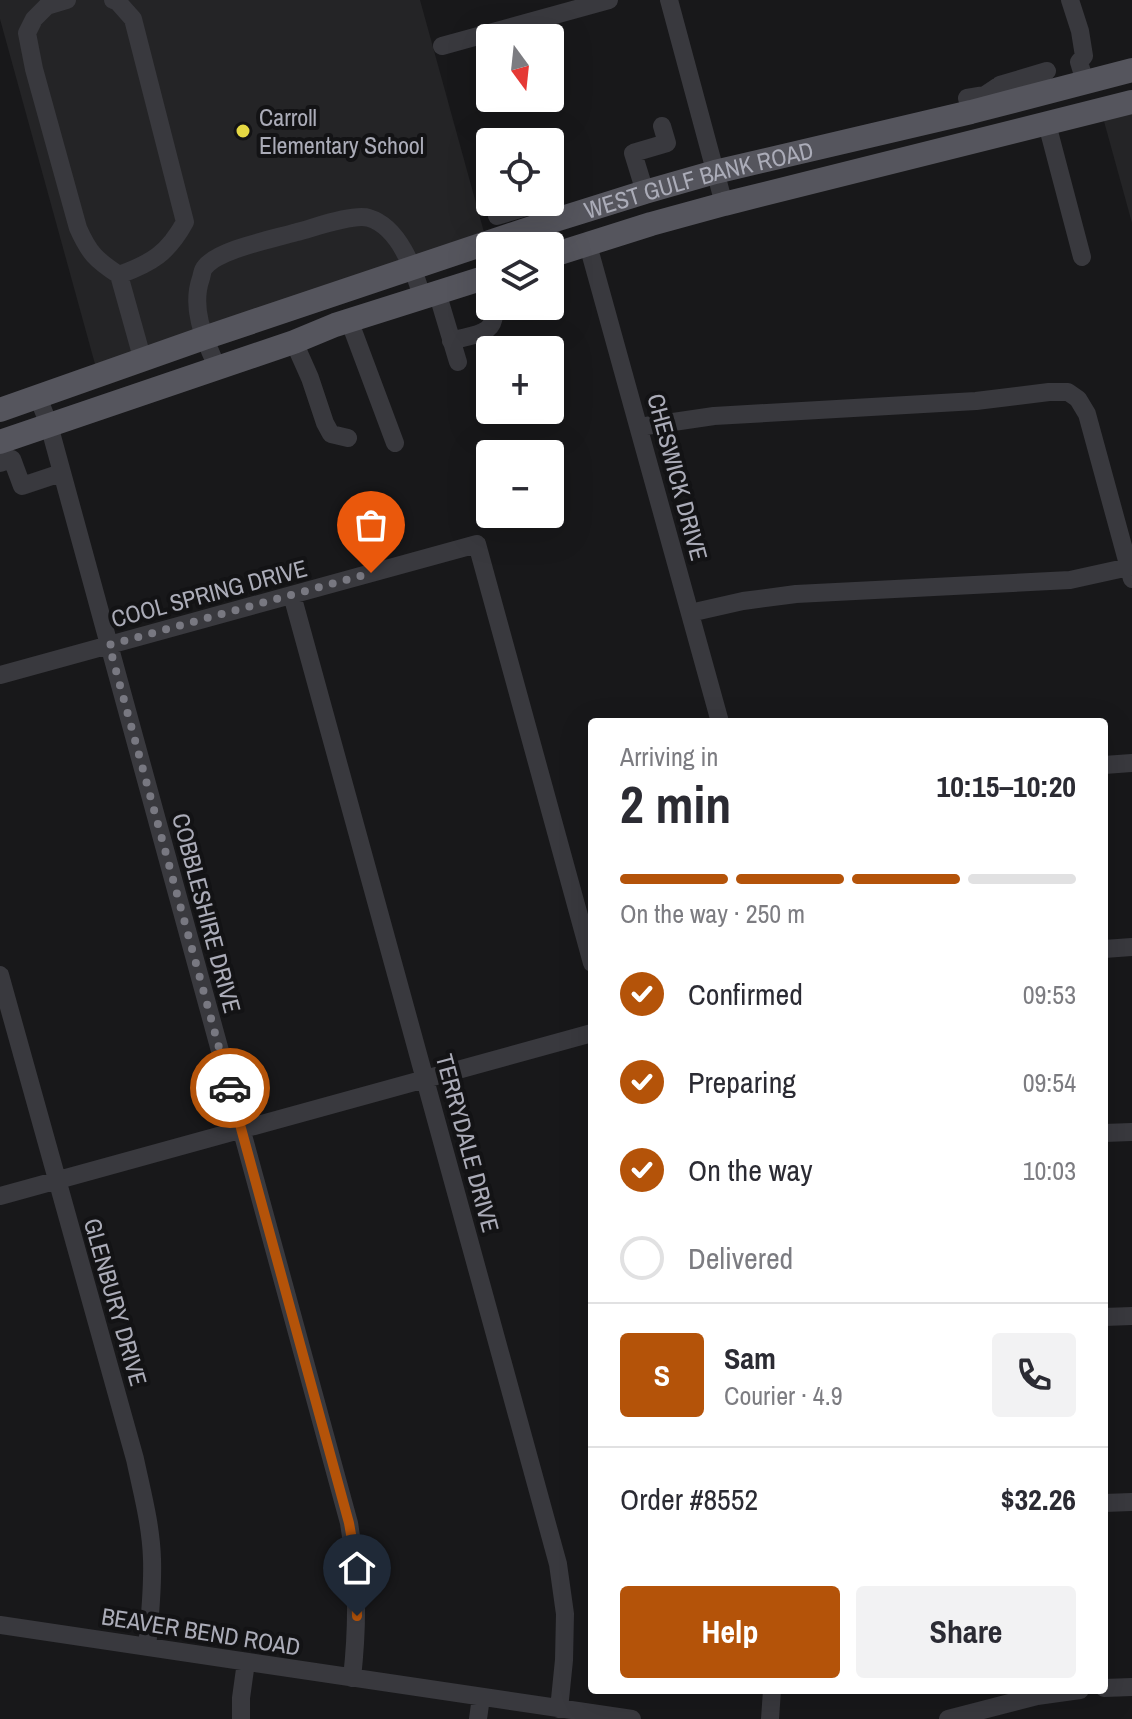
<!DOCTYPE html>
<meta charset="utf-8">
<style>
:root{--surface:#fff;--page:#f2f2f3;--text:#2b2b33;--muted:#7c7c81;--line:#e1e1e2;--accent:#b45309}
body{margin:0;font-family:"Archivo Narrow",sans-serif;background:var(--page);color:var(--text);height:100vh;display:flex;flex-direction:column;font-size:30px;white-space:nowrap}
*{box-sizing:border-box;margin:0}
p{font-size:26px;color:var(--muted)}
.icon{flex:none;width:44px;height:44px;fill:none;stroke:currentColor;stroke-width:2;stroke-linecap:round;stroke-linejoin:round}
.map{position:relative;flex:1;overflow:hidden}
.details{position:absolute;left:588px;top:718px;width:520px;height:976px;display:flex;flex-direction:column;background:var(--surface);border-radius:8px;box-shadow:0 8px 32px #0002}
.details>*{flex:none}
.needle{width:52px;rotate:165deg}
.fabs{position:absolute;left:476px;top:24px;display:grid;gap:16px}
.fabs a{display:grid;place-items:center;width:88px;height:88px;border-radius:8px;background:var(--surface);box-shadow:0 8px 32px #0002;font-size:40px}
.pin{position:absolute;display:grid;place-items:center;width:68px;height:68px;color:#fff;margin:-82px -34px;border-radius:50% 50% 50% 0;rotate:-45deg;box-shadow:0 0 8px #0007}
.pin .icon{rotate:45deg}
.courier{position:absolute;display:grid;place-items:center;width:80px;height:80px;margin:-40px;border:6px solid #b45309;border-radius:50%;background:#fff;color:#222;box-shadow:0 2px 10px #0007}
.head em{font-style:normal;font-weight:700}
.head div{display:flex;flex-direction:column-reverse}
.head{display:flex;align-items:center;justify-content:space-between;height:136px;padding:0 32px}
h1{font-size:52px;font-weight:700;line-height:60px}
.bar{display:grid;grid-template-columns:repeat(4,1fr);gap:12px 8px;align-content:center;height:96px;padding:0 32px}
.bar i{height:10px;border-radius:6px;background:var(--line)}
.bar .active{background:var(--accent)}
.bar p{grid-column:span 4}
.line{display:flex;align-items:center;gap:20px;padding:0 32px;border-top:2px solid var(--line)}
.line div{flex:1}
.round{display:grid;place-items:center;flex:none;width:84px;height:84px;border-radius:8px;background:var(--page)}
ol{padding:0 32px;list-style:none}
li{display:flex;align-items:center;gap:24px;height:88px}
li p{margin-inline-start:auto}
li .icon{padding:8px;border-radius:50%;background:var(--accent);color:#fff;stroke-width:4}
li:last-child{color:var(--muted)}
li i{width:44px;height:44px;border:4px solid var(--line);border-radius:50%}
.primary-button{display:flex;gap:16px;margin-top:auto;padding:16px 32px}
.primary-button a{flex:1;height:92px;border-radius:8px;background:var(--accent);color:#fff;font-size:32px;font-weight:700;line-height:92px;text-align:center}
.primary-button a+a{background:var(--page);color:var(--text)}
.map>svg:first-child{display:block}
</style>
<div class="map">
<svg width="1132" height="1719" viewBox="0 0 1132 1719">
<rect width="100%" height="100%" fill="#18181a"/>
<!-- built -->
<path fill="#242426" d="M0 0H420L487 243 98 375 0 19Z
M1132 106V223L1102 114Z"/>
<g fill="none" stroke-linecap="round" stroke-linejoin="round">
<!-- minor -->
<path stroke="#39393e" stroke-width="18" d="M67 0 47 6 34 19 27 33 34 69 78 228C89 253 96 260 119 275L143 361
M113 0 117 1 133 19 185 222C168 253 152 263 119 275
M669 0 724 204
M1070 0 1080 31 1084 56 1079 62 1085 82
M442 46 609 0
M1004 102 1000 85 1047 71
M971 112 967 98 985 95 1000 85
M1047 124 1082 257
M645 192 633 153 667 143 662 126
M497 216 543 202 549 222
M588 245 720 722
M437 292 458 362
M349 320 395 443
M451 341C473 334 499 336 493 306
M294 342 310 378 325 423 331 434 348 438
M217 367C205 340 190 309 201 278 202 275 202 270 205 267 219 249 274 239 297 232 313 228 354 213 369 218 399 227 414 269 422 297
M38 397 49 425 349 1523C358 1575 358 1625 352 1678
M639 427 714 416 976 401 1049 392H1068L1078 399 1087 414 1132 579
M0 463 12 459 22 486 61 473
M292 595 558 1564 565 1614 564 1660 559 1709
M690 613 743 601 796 594 1070 580 1129 567
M0 675 477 544 592 963
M1104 765 1132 763
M1104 949 1132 947
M0 975 135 1459C142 1492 151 1525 152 1559 153 1588 150 1618 147 1647
M1104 1133 1132 1132
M0 1196 592 1033
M1104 1317 1132 1316
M1104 1503 1132 1502
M0 1625 632 1719
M1104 1688 1132 1687
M241 1719V1698L246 1662
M478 1719 481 1697
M770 1719 772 1690
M948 1719 1037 1696 1080 1690"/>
<!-- major -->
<g stroke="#55555d" stroke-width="24">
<path d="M550 256 651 224 724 204 1132 102"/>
<path id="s1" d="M0 410 204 338 549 222 645 192 715 172 971 112 1132 70"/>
<path d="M0 442 294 342 335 325 490 276"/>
</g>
</g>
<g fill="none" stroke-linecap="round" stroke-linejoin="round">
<!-- done -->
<path stroke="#787881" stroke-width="8" stroke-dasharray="0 14.4" d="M230 1088 109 645 371 573"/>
<!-- route -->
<path stroke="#b45309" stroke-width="10" d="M230 1088 349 1523 355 1557 357 1616"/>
</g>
<!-- markers -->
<circle fill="#e6d843" stroke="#131315" stroke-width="3" cx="243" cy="131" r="8"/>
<g text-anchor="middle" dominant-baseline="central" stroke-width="8" stroke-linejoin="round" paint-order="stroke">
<!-- poi labels -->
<g font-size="24" fill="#abacb8" stroke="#131315" text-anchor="start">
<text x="259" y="117">Carroll<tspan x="259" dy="28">Elementary School</tspan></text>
</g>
<!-- street labels -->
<g font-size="24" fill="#abacb8" stroke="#131315">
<text stroke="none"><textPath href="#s1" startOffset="736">WEST GULF BANK ROAD</textPath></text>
<text transform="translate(678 477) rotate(75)">CHESWICK DRIVE</text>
<text transform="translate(209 593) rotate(-15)">COOL SPRING DRIVE</text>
<text transform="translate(207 913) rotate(75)">COBBLESHIRE DRIVE</text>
<text transform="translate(468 1143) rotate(75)">TERRYDALE DRIVE</text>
<text transform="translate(116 1302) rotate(74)">GLENBURY DRIVE</text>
<text transform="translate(201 1631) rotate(9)">BEAVER BEND ROAD</text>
</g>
</g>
</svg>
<div class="fabs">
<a><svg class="needle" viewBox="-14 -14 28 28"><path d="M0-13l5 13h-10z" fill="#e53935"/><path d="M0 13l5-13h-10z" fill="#7c7c81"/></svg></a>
<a><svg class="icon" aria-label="locate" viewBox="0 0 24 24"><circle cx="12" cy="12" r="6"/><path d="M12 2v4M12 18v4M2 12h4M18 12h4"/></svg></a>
<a><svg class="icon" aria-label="layers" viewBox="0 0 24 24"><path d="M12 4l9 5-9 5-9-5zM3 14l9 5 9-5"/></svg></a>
<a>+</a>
<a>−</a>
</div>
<div class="pin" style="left:371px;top:573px;background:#ea580c"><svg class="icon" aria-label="bag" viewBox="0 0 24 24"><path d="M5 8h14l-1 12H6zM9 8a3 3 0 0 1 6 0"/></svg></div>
<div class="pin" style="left:357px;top:1616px;background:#1f2937"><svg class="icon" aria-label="home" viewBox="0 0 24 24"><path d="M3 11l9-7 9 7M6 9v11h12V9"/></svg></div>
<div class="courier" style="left:230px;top:1088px"><svg class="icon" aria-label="car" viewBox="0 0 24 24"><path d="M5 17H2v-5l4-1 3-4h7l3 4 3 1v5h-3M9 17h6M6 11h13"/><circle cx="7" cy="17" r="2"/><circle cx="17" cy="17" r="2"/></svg></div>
<section class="details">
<div class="head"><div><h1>2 min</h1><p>Arriving in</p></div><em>10:15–10:20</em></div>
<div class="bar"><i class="active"></i><i class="active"></i><i class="active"></i><i></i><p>On the way · 250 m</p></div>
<ol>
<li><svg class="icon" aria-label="check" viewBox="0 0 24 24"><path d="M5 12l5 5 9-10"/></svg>Confirmed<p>09:53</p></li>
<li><svg class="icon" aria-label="check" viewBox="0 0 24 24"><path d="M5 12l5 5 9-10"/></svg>Preparing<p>09:54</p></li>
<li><svg class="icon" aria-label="check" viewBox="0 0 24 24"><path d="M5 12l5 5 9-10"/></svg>On the way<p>10:03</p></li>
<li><i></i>Delivered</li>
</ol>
<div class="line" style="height:144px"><b class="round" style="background:var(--accent);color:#fff">S</b><div><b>Sam</b><p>Courier · 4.9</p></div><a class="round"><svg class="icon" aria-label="phone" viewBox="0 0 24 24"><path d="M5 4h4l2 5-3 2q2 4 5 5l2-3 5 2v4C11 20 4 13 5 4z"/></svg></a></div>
<div class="line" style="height:104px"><div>Order #8552</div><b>$32.26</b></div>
<div class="primary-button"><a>Help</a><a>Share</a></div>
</section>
</div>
